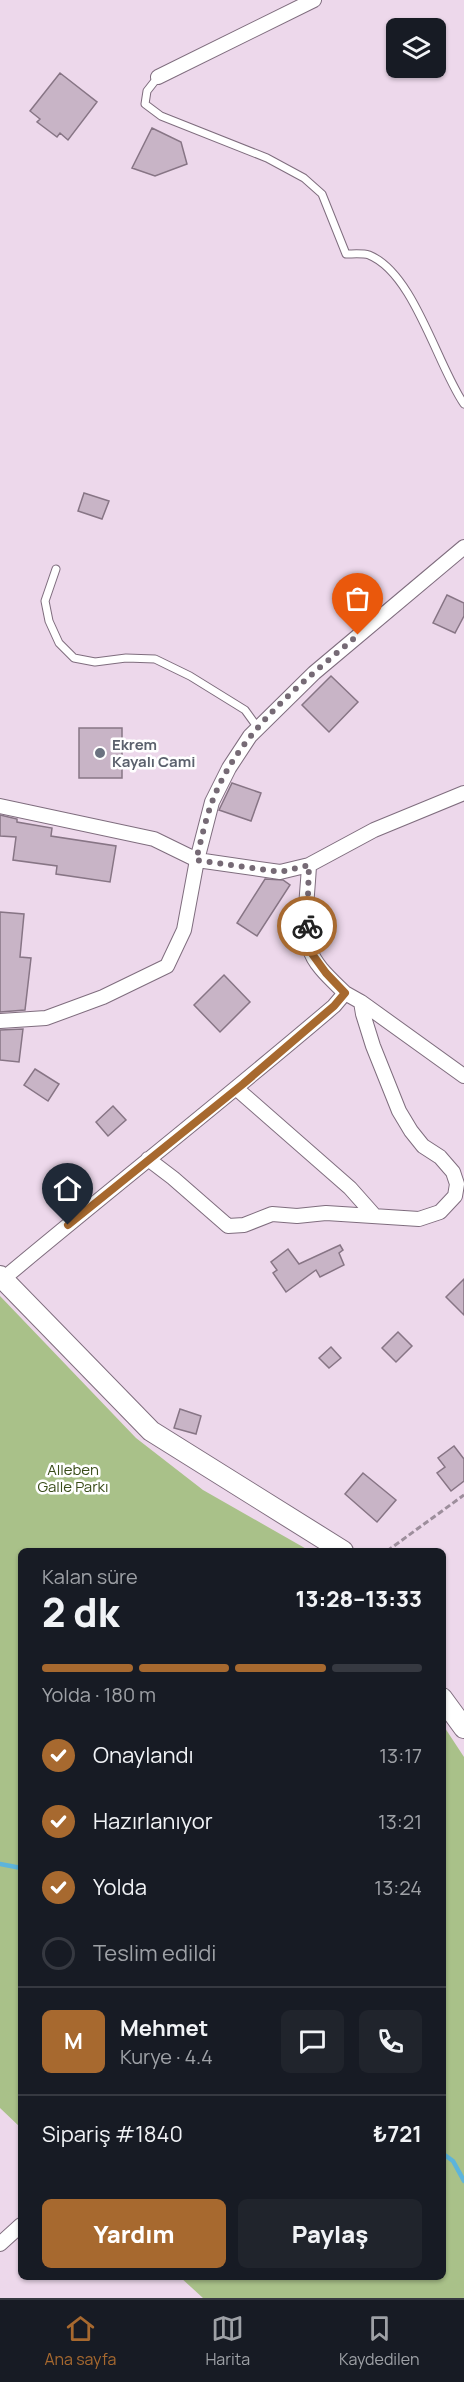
<!DOCTYPE html>
<html lang="tr">
<meta charset="utf-8">
<style>
:root{--surface:#171b24;--page:#20242c;--text:#f1f3f6;--muted:#9ea1a6;--line:#363941;--accent:#a7692f}
body{margin:0;font-family:Manrope,sans-serif;background:var(--page);color:var(--text);height:100vh;display:flex;flex-direction:column;font-size:22px;white-space:nowrap}
*{box-sizing:border-box;margin:0}
p{font-size:20px;color:var(--muted)}
.icon{flex:none;width:33px;height:33px;fill:none;stroke:currentColor;stroke-width:2;stroke-linecap:round;stroke-linejoin:round}
.map{position:relative;flex:1;overflow:hidden}
.panel{position:absolute;left:18px;top:1548px;width:428px;height:732px;display:flex;flex-direction:column;background:var(--surface);border-radius:9px;box-shadow:0 2px 4px #0004}
.panel>*{flex:none}
.buttons{position:absolute;left:386px;top:18px;display:grid;gap:12px}
.buttons a{display:grid;place-items:center;width:60px;height:60px;border-radius:9px;background:var(--surface);box-shadow:0 2px 4px #0004;font-size:30px}
.pin{position:absolute;display:grid;place-items:center;width:51px;height:51px;color:#fff;margin:-62px -26px;border-radius:50% 50% 50% 0;rotate:-45deg;box-shadow:0 0 6px #0007}
.pin .icon{rotate:45deg}
.courier{position:absolute;display:grid;place-items:center;width:60px;height:60px;margin:-30px;border:4px solid #a7692f;border-radius:50%;background:#fff;color:#222;box-shadow:0 2px 8px #0007}
.summary em{font-style:normal;font-weight:800}
.summary div{display:flex;flex-direction:column-reverse}
.summary{display:flex;align-items:center;justify-content:space-between;height:102px;padding:0 24px}
h1{font-size:39px;font-weight:800;line-height:45px}
.bar{display:grid;grid-template-columns:repeat(4,1fr);gap:9px 6px;align-content:center;height:72px;padding:0 24px}
.bar i{height:8px;border-radius:4px;background:var(--line)}
.bar .active{background:var(--accent)}
.bar p{grid-column:span 4}
.line{display:flex;align-items:center;gap:15px;padding:0 24px;border-top:2px solid var(--line)}
.line div{flex:1}
.round{display:grid;place-items:center;flex:none;width:63px;height:63px;border-radius:9px;background:var(--page)}
ol{padding:0 24px;list-style:none}
li{display:flex;align-items:center;gap:18px;height:66px}
li p{margin-inline-start:auto}
li .icon{padding:6px;border-radius:50%;background:var(--accent);color:#fff;stroke-width:4}
li:last-child{color:var(--muted)}
li i{width:33px;height:33px;border:3px solid var(--line);border-radius:50%}
.button{display:flex;gap:12px;margin-top:auto;padding:12px 24px}
.button a{flex:1;height:69px;border-radius:9px;background:var(--accent);color:#fff;font-size:24px;font-weight:800;line-height:69px;text-align:center}
.button a+a{background:var(--page);color:var(--text)}
.menu{display:flex;justify-content:space-around;align-items:center;height:84px;border-top:2px solid var(--line);background:var(--surface);font-size:16px;color:var(--muted)}
.menu a{display:grid;justify-items:center;gap:3px}
.menu .active{color:var(--accent)}
.map>svg:first-child{display:block}
</style>
<div class="map">
<svg width="464" height="2298" viewBox="0 0 464 2298">
<rect width="100%" height="100%" fill="#edd8eb"/>
<!-- green -->
<path fill="#a9c189" d="M0 1296 136 1438 203 1490 310 1551H21V2128L0 2108Z
M443 1725 464 1757V2298H203L180 2277H442Z"/>
<g fill="none" stroke-linecap="round" stroke-linejoin="round">
<!-- stream -->
<path stroke="#5db4db" stroke-width="4.5" d="M0 1864 21 1868
M442 2153 453 2161 464 2181"/>
</g>
<!-- building -->
<path fill="#c8b4c6" stroke="#877585" stroke-width="1.5" d="M60 73 97 102 68 140 60 133 57 137 37 122 40 119 30 111Z
M152 128 181 142 187 164 155 176 132 168Z
M84 493 109 501 102 519 78 511Z
M447 595 464 603V616L455 633 433 623Z
M331 676 358 702 329 732 302 705Z
M79 728H122V778H79Z
M232 783 261 793 251 821 219 810Z
M0 815 17 819V822L52 828 51 836 116 846 110 882 56 874 57 866 13 860 16 837 0 836Z
M265 879 283 880 290 885 257 936 237 923Z
M0 912 24 914 20 957 31 958 25 1010 0 1012Z
M224 975 250 1002 220 1032 194 1005Z
M23 1029 19 1062 0 1060V1030Z
M35 1069 59 1084 48 1101 24 1085Z
M113 1106 126 1120 108 1136 96 1122Z
M340 1245 343 1250 339 1253 344 1265 320 1277 316 1270 286 1292 273 1273 277 1270 271 1262 288 1249 299 1264Z
M464 1279V1315L446 1297Z
M398 1332 412 1346 396 1362 382 1348Z
M331 1347 341 1358 329 1368 319 1358Z
M180 1409 201 1416 196 1434 174 1428Z
M454 1446 464 1459V1481L451 1491 437 1473 445 1467 438 1458Z
M363 1473 396 1500 377 1522 345 1494Z"/>
<g fill="none" stroke-linecap="round" stroke-linejoin="round">
<defs>
<path id="lane" d="M158 77 147 91 145 104 161 116 267 158 304 178 322 194 346 254C353 254 363 253 369 255 414 273 437 365 464 404
M56 569 45 601 49 621 59 643 74 658 95 662 126 658 155 659 190 676 245 710 258 728"/>
<path id="street" d="M158 77 314 0
M0 806 154 839 197 860 280 872 309 865 374 830 464 793
M361 1002 464 1076
M0 1021 46 1018 103 997 167 966 184 930 197 860 212 802 229 768 250 736 314 673 464 547
M237 1089 350 1188 374 1215
M148 1159 173 1178 228 1226 244 1225 272 1214 297 1216 326 1213 419 1219 440 1212 455 1196 457 1184 453 1172 440 1157 423 1146 411 1131 399 1111 373 1046 363 1014 361 1002 345 993
M3 1279C113 1187 225 1099 334 1006L345 993C333 981 314 965 310 949 302 923 308 892 309 865
M0 2244 21 2225"/>
<path id="secondary" d="M0 1276 151 1431 343 1551
M442 1698 464 1728"/>
</defs>
<!-- lane casing -->
<use href="#lane" stroke="#7f6d7e" stroke-width="9"/>
<!-- street casing -->
<use href="#street" stroke="#7f6d7e" stroke-width="16"/>
<!-- secondary casing -->
<use href="#secondary" stroke="#7f6d7e" stroke-width="22"/>
<!-- path -->
<path stroke="#9d8e9c" stroke-width="3" stroke-dasharray="6 3" stroke-linecap="butt" d="M387 1551 464 1495"/>
<!-- lane -->
<use href="#lane" stroke="#fff" stroke-width="7"/>
<!-- street -->
<use href="#street" stroke="#fff" stroke-width="14"/>
<!-- secondary -->
<use href="#secondary" stroke="#fff" stroke-width="20"/>
</g>
<g fill="none" stroke-linecap="round" stroke-linejoin="round">
<!-- done -->
<path stroke="#766a75" stroke-width="6" stroke-dasharray="0 10.8" d="M307 926 309 865 280 872 196 860C201 841 205 821 212 802 238 732 303 682 358 635"/>
<!-- route -->
<path stroke="#a7692f" stroke-width="8" d="M68 1225 243 1084 334 1006 345 993 326 973 310 951 307 926"/>
</g>
<!-- markers -->
<circle fill="#6b7280" stroke="#fff" stroke-width="2" cx="100" cy="753" r="6"/>
<g text-anchor="middle" dominant-baseline="central" stroke-width="5" stroke-linejoin="round" paint-order="stroke">
<!-- worship labels -->
<g font-size="15" font-weight="bold" fill="#5b616d" stroke="#fff" text-anchor="start">
<text x="112" y="744">Ekrem<tspan x="112" dy="17">Kayalı Cami</tspan></text>
</g>
<!-- park labels -->
<g font-size="15" fill="#3a4d1a" stroke="#fff">
<text x="73" y="1469">Alleben<tspan x="73" dy="17">Galle Parkı</tspan></text>
</g>
</g>
</svg>
<div class="buttons">
<a><svg class="icon" aria-label="layers" viewBox="0 0 24 24"><path d="M12 4l9 5-9 5-9-5zM3 14l9 5 9-5"/></svg></a>
</div>
<div class="pin" style="left:358px;top:635px;background:#ea580c"><svg class="icon" aria-label="bag" viewBox="0 0 24 24"><path d="M5 8h14l-1 12H6zM9 8a3 3 0 0 1 6 0"/></svg></div>
<div class="pin" style="left:68px;top:1225px;background:#1f2937"><svg class="icon" aria-label="home" viewBox="0 0 24 24"><path d="M3 11l9-7 9 7M6 9v11h12V9"/></svg></div>
<div class="courier" style="left:307px;top:926px"><svg class="icon" aria-label="bike" viewBox="0 0 24 24"><circle cx="6" cy="16" r="4"/><circle cx="18" cy="16" r="4"/><path d="M6 16l4-8h5l3 8M10 8l3 8H6M13 5h3"/></svg></div>
<section class="panel">
<div class="summary"><div><h1>2 dk</h1><p>Kalan süre</p></div><em>13:28–13:33</em></div>
<div class="bar"><i class="active"></i><i class="active"></i><i class="active"></i><i></i><p>Yolda · 180 m</p></div>
<ol>
<li><svg class="icon" aria-label="check" viewBox="0 0 24 24"><path d="M5 12l5 5 9-10"/></svg>Onaylandı<p>13:17</p></li>
<li><svg class="icon" aria-label="check" viewBox="0 0 24 24"><path d="M5 12l5 5 9-10"/></svg>Hazırlanıyor<p>13:21</p></li>
<li><svg class="icon" aria-label="check" viewBox="0 0 24 24"><path d="M5 12l5 5 9-10"/></svg>Yolda<p>13:24</p></li>
<li><i></i>Teslim edildi</li>
</ol>
<div class="line" style="height:108px"><b class="round" style="background:var(--accent);color:#fff">M</b><div><b>Mehmet</b><p>Kurye · 4.4</p></div><a class="round"><svg class="icon" aria-label="chat" viewBox="0 0 24 24"><path d="M4 5h16v11H9l-5 4z"/></svg></a><a class="round"><svg class="icon" aria-label="phone" viewBox="0 0 24 24"><path d="M5 4h4l2 5-3 2q2 4 5 5l2-3 5 2v4C11 20 4 13 5 4z"/></svg></a></div>
<div class="line" style="height:78px"><div>Sipariş #1840</div><b>₺721</b></div>
<div class="button"><a>Yardım</a><a>Paylaş</a></div>
</section>
</div>
<nav class="menu">
<a class="active"><svg class="icon" aria-label="home" viewBox="0 0 24 24"><path d="M3 11l9-7 9 7M6 9v11h12V9"/></svg>Ana sayfa</a>
<a><svg class="icon" aria-label="map" viewBox="0 0 24 24"><path d="M3 6l6-2 6 2 6-2v14l-6 2-6-2-6 2zM9 4v14M15 6v14"/></svg>Harita</a>
<a><svg class="icon" aria-label="saved" viewBox="0 0 24 24"><path d="M7 4h10v16l-5-4-5 4z"/></svg>Kaydedilen</a>
</nav>
